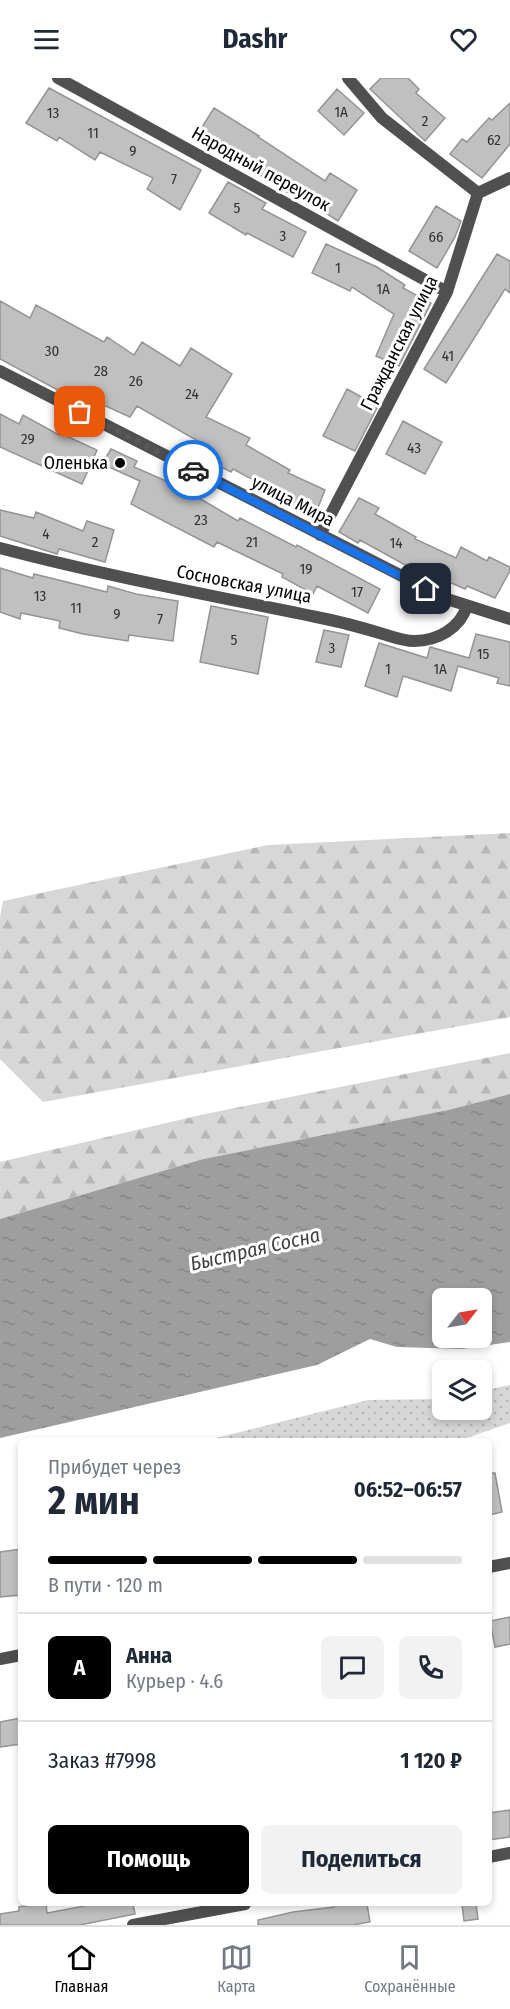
<!DOCTYPE html>
<html lang="ru">
<meta charset="utf-8">
<style>
:root{--surface:#fff;--page:#f2f2f3;--text:#1f2937;--muted:#747a83;--line:#e0e1e3;--accent:#000}
body{margin:0;font-family:"Fira Sans Condensed",sans-serif;background:var(--page);color:var(--text);height:100vh;display:flex;flex-direction:column;font-size:22px;white-space:nowrap}
*{box-sizing:border-box;margin:0}
p{font-size:20px;color:var(--muted)}
.icon{flex:none;width:33px;height:33px;fill:none;stroke:currentColor;stroke-width:2;stroke-linecap:round;stroke-linejoin:round}
.map{position:relative;flex:1;overflow:hidden}
.sheet{position:absolute;left:18px;top:1360px;width:474px;height:468px;display:flex;flex-direction:column;background:var(--surface);border-radius:9px;box-shadow:0 3px 9px #0003}
.sheet>*{flex:none}
.needle{width:39px;rotate:59deg}
.tools{position:absolute;left:432px;top:1210px;display:grid;gap:12px}
.tools a{display:grid;place-items:center;width:60px;height:60px;border-radius:9px;background:var(--surface);box-shadow:0 3px 9px #0003;font-size:30px}
.pin{position:absolute;display:grid;place-items:center;width:51px;height:51px;color:#fff;margin:-26px;border-radius:12px;box-shadow:0 3px 9px #0006}
.courier{position:absolute;display:grid;place-items:center;width:60px;height:60px;margin:-30px;border:4px solid #1a73e8;border-radius:50%;background:#fff;color:#222;box-shadow:0 2px 8px #0007}
.headline em{font-style:normal;font-weight:700}
.headline div{display:flex;flex-direction:column-reverse}
.headline{display:flex;align-items:center;justify-content:space-between;height:102px;padding:0 30px}
h1{font-size:39px;font-weight:700;line-height:45px}
.bar{display:grid;grid-template-columns:repeat(4,1fr);gap:9px 6px;align-content:center;height:72px;padding:0 30px}
.bar i{height:8px;border-radius:4px;background:var(--line)}
.bar .on{background:var(--accent)}
.bar p{grid-column:span 4}
.line{display:flex;align-items:center;gap:15px;padding:0 30px;border-top:2px solid var(--line)}
.line div{flex:1}
.round{display:grid;place-items:center;flex:none;width:63px;height:63px;border-radius:9px;background:var(--page)}
.primary-button{display:flex;gap:12px;margin-top:auto;padding:12px 30px}
.primary-button a{flex:1;height:69px;border-radius:9px;background:var(--accent);color:#fff;font-size:24px;font-weight:700;line-height:69px;text-align:center}
.primary-button a+a{background:var(--page);color:var(--text)}
header{display:flex;justify-content:space-between;align-items:center;height:78px;padding:0 30px;background:var(--surface);font-size:27px;font-weight:700}
.tab-bar{display:flex;justify-content:space-around;align-items:center;height:84px;border-top:2px solid var(--line);background:var(--surface);font-size:16px;color:var(--muted)}
.tab-bar a{display:grid;justify-items:center;gap:3px}
.tab-bar .on{color:var(--accent)}
.map>svg:first-child{display:block}
</style>
<header><svg class="icon" aria-label="menu" viewBox="0 0 24 24"><path d="M4 6h16M4 12h16M4 18h16"/></svg>Dashr<svg class="icon" aria-label="heart" viewBox="0 0 24 24"><path d="M12 20l-8-8c-3-5 5-10 8-4 3-6 11-1 8 4z"/></svg></header>
<div class="map">
<svg width="510" height="1847" viewBox="0 0 510 1847">
<defs>
<pattern id="forest-firs" width="22" height="20" patternUnits="userSpaceOnUse" patternTransform="scale(1.5)"><rect width="22" height="20" fill="#d7d7d7"/><path d="M5 1l3.5 6h-7zM16 11l3.5 6h-7z" fill="#b7b7b7"/></pattern>
<pattern id="garden-dots" width="8" height="8" patternUnits="userSpaceOnUse" patternTransform="scale(1.5)"><rect width="8" height="8" fill="#d7d7d7"/><path d="M2 2h.1M6 6h.1" fill="none" stroke="#b7b7b7" stroke-width="1.8" stroke-linecap="round"/></pattern>
<pattern id="water-ripples" width="26" height="14" patternUnits="userSpaceOnUse" patternTransform="scale(1.5)"><rect width="26" height="14" fill="#9e9e9e"/><path d="M2 4q2-2 4 0t4 0M15 11q2-2 4 0t4 0" fill="none" stroke="#868686"/></pattern>
</defs>
<rect width="100%" height="100%" fill="#fff"/>
<!-- forest -->
<path fill="url(#forest-firs)" d="M510 755V939L43 1024 0 981V839L3 823 268 767Z
M510 975V1016L448 1032 203 1081 0 1141V1084L205 1036Z"/>
<!-- garden -->
<path fill="url(#garden-dots)" d="M510 1307V1345L458 1363H204L368 1322 442 1321V1332H482V1313Z"/>
<!-- water -->
<path fill="url(#water-ripples)" fill-rule="evenodd" d="M510 1016V1264L462 1271 397 1269 370 1261 317 1287 0 1360V1141L203 1081 448 1032ZM442 1221H482V1260H442Z"/>
<!-- building -->
<path fill="#c0c0c0" stroke="#949494" stroke-width="1.5" d="M381 0H408L419 11 416 15 445 40 425 63 370 11Z
M49 10 201 92 180 132 147 111 153 100 100 74 95 82 59 59 57 63 26 45Z
M337 11 364 35 344 57 318 33Z
M510 25V66L482 100 450 76 462 61 467 64 489 40 492 42Z
M214 30 259 58 258 59 325 103 330 95 357 112 338 143 301 119 299 122 197 57Z
M228 104 266 125 262 131 306 154 293 179 247 155 246 157 209 135Z
M436 128 461 143 455 159 437 190 409 173Z
M326 166 377 189 405 207 403 210 431 225 399 288 376 278 394 236 352 209 350 213 312 195Z
M497 176 510 183V215L505 211 446 305 424 291Z
M0 223 30 240 36 227 104 264 107 259 134 277 142 264 180 288 191 270 232 296 206 339 250 360 246 367 290 392 288 395 325 412 315 437 289 426 290 422 233 391 231 394 193 374 198 363 137 328 130 339 68 311 65 316 0 281Z
M347 311 378 328 355 373 323 358Z
M0 336 19 346 23 337 59 357 60 355 97 372 82 406 0 369Z
M403 343 442 364 425 396 386 376Z
M111 371 137 383 134 389 182 410 238 443 240 440 296 469 297 467 380 511 368 535 317 508 313 516 282 499 283 496 217 464 214 469 131 426 140 403 102 386Z
M359 420 379 430 375 436 416 459 415 461 456 480 461 469 487 483 489 479 510 489V493L495 520 467 508 465 511 438 499 436 504 360 462 358 465 339 454Z
M0 432 34 440 36 434 83 453 87 443 114 452 105 484 59 471 57 476 0 458Z
M0 490 33 500 34 496 107 514 108 508 136 516 178 523 173 563 129 557 128 563 83 556 59 550 60 543 21 535 20 541 0 534Z
M211 528 268 539 258 596 200 584Z
M324 552 349 557 341 589 316 584Z
M476 556 510 564V608L497 605 499 600 458 588 451 613 403 598 397 619 365 608 379 565 427 580 430 569 469 580Z
M489 1395H495L502 1434 489 1437Z
M21 1471V1517L0 1519V1474Z
M510 1539V1566L495 1569 490 1543Z
M21 1640V1666L0 1669V1644Z
M510 1732V1759L489 1762V1735Z
M38 1826H46L47 1835 85 1828V1826H133L135 1836 80 1847H0V1836L19 1833V1829Z
M334 1826H367L370 1844 353 1847H258V1842L293 1834 334 1829Z
M462 1826H476L478 1841 464 1843Z"/>
<g fill="none" stroke-linecap="round" stroke-linejoin="round">
<!-- minor -->
<path stroke="#505050" stroke-width="12" d="M58 0 447 214
M348 0 382 40 478 115
M0 293 447 521 510 541
M320 457 447 214 478 115 510 100
M0 470C106 498 214 518 321 540 342 544 363 550 383 556 393 559 404 563 414 563 438 563 460 550 467 528
M489 1779 510 1775
M133 1847 245 1826"/>
<!-- tertiary -->
<path stroke="#505050" stroke-width="12" d="M489 1489 510 1485
M0 1581 21 1577"/>
</g>
<g fill="none" stroke-linecap="round" stroke-linejoin="round">
<!-- done -->
<path stroke="#595959" stroke-width="6" stroke-dasharray="0 10.8" d="M80 334 193 392"/>
<!-- route -->
<path stroke="#1a73e8" stroke-width="8" d="M193 392 426 511"/>
</g>
<!-- markers -->
<circle fill="#000" stroke="#fff" stroke-width="2" cx="120" cy="385" r="6"/>
<g text-anchor="middle" dominant-baseline="central" stroke-width="6" stroke-linejoin="round" paint-order="stroke">
<!-- number labels -->
<g font-size="15" fill="#303030">
<text x="341" y="34">1А</text>
<text x="53" y="35">13</text>
<text x="425" y="43">2</text>
<text x="93" y="55">11</text>
<text x="494" y="62">62</text>
<text x="133" y="73">9</text>
<text x="174" y="101">7</text>
<text x="237" y="130">5</text>
<text x="283" y="158">3</text>
<text x="436" y="159">66</text>
<text x="338" y="190">1</text>
<text x="383" y="211">1А</text>
<text x="52" y="273">30</text>
<text x="448" y="278">41</text>
<text x="101" y="293">28</text>
<text x="136" y="303">26</text>
<text x="192" y="316">24</text>
<text x="28" y="361">29</text>
<text x="414" y="370">43</text>
<text x="201" y="442">23</text>
<text x="46" y="456">4</text>
<text x="95" y="464">2</text>
<text x="252" y="464">21</text>
<text x="396" y="465">14</text>
<text x="306" y="491">19</text>
<text x="357" y="514">17</text>
<text x="40" y="518">13</text>
<text x="76" y="530">11</text>
<text x="117" y="536">9</text>
<text x="160" y="541">7</text>
<text x="234" y="562">5</text>
<text x="332" y="570">3</text>
<text x="483" y="576">15</text>
<text x="388" y="591">1</text>
<text x="440" y="591">1А</text>
</g>
<!-- street labels -->
<g font-size="18" fill="#000" stroke="#fff">
<text transform="translate(261 91) rotate(29)">Народный переулок</text>
<text transform="translate(399 265) rotate(-63)">Гражданская улица</text>
<text transform="translate(293 423) rotate(27)">улица Мира</text>
<text transform="translate(244 506) rotate(11)">Сосновская улица</text>
</g>
<!-- poi labels -->
<g font-size="18" fill="#000" stroke="#fff" text-anchor="end">
<text x="108" y="385">Оленька</text>
</g>
<!-- water labels -->
<g font-size="20" font-style="italic" fill="#3f3f3f" stroke="#fff">
<text transform="translate(255 1171) rotate(-13)">Быстрая Сосна</text>
</g>
</g>
</svg>
<div class="tools">
<a><svg class="needle" viewBox="-14 -14 28 28"><path d="M0-13l5 13h-10z" fill="#e53935"/><path d="M0 13l5-13h-10z" fill="#747a83"/></svg></a>
<a><svg class="icon" aria-label="layers" viewBox="0 0 24 24"><path d="M12 4l9 5-9 5-9-5zM3 14l9 5 9-5"/></svg></a>
</div>
<div class="pin" style="left:80px;top:334px;background:#ea580c"><svg class="icon" aria-label="bag" viewBox="0 0 24 24"><path d="M5 8h14l-1 12H6zM9 8a3 3 0 0 1 6 0"/></svg></div>
<div class="pin" style="left:426px;top:511px;background:#1f2937"><svg class="icon" aria-label="home" viewBox="0 0 24 24"><path d="M3 11l9-7 9 7M6 9v11h12V9"/></svg></div>
<div class="courier" style="left:193px;top:392px"><svg class="icon" aria-label="car" viewBox="0 0 24 24"><path d="M5 17H2v-5l4-1 3-4h7l3 4 3 1v5h-3M9 17h6M6 11h13"/><circle cx="7" cy="17" r="2"/><circle cx="17" cy="17" r="2"/></svg></div>
<section class="sheet">
<div class="headline"><div><h1>2 мин</h1><p>Прибудет через</p></div><em>06:52–06:57</em></div>
<div class="bar"><i class="on"></i><i class="on"></i><i class="on"></i><i></i><p>В пути · 120 m</p></div>
<div class="line" style="height:108px"><b class="round" style="background:var(--accent);color:#fff">А</b><div><b>Анна</b><p>Курьер · 4.6</p></div><a class="round"><svg class="icon" aria-label="chat" viewBox="0 0 24 24"><path d="M4 5h16v11H9l-5 4z"/></svg></a><a class="round"><svg class="icon" aria-label="phone" viewBox="0 0 24 24"><path d="M5 4h4l2 5-3 2q2 4 5 5l2-3 5 2v4C11 20 4 13 5 4z"/></svg></a></div>
<div class="line" style="height:78px"><div>Заказ #7998</div><b>1 120 ₽</b></div>
<div class="primary-button"><a>Помощь</a><a>Поделиться</a></div>
</section>
</div>
<nav class="tab-bar">
<a class="on"><svg class="icon" aria-label="home" viewBox="0 0 24 24"><path d="M3 11l9-7 9 7M6 9v11h12V9"/></svg>Главная</a>
<a><svg class="icon" aria-label="map" viewBox="0 0 24 24"><path d="M3 6l6-2 6 2 6-2v14l-6 2-6-2-6 2zM9 4v14M15 6v14"/></svg>Карта</a>
<a><svg class="icon" aria-label="saved" viewBox="0 0 24 24"><path d="M7 4h10v16l-5-4-5 4z"/></svg>Сохранённые</a>
</nav>
